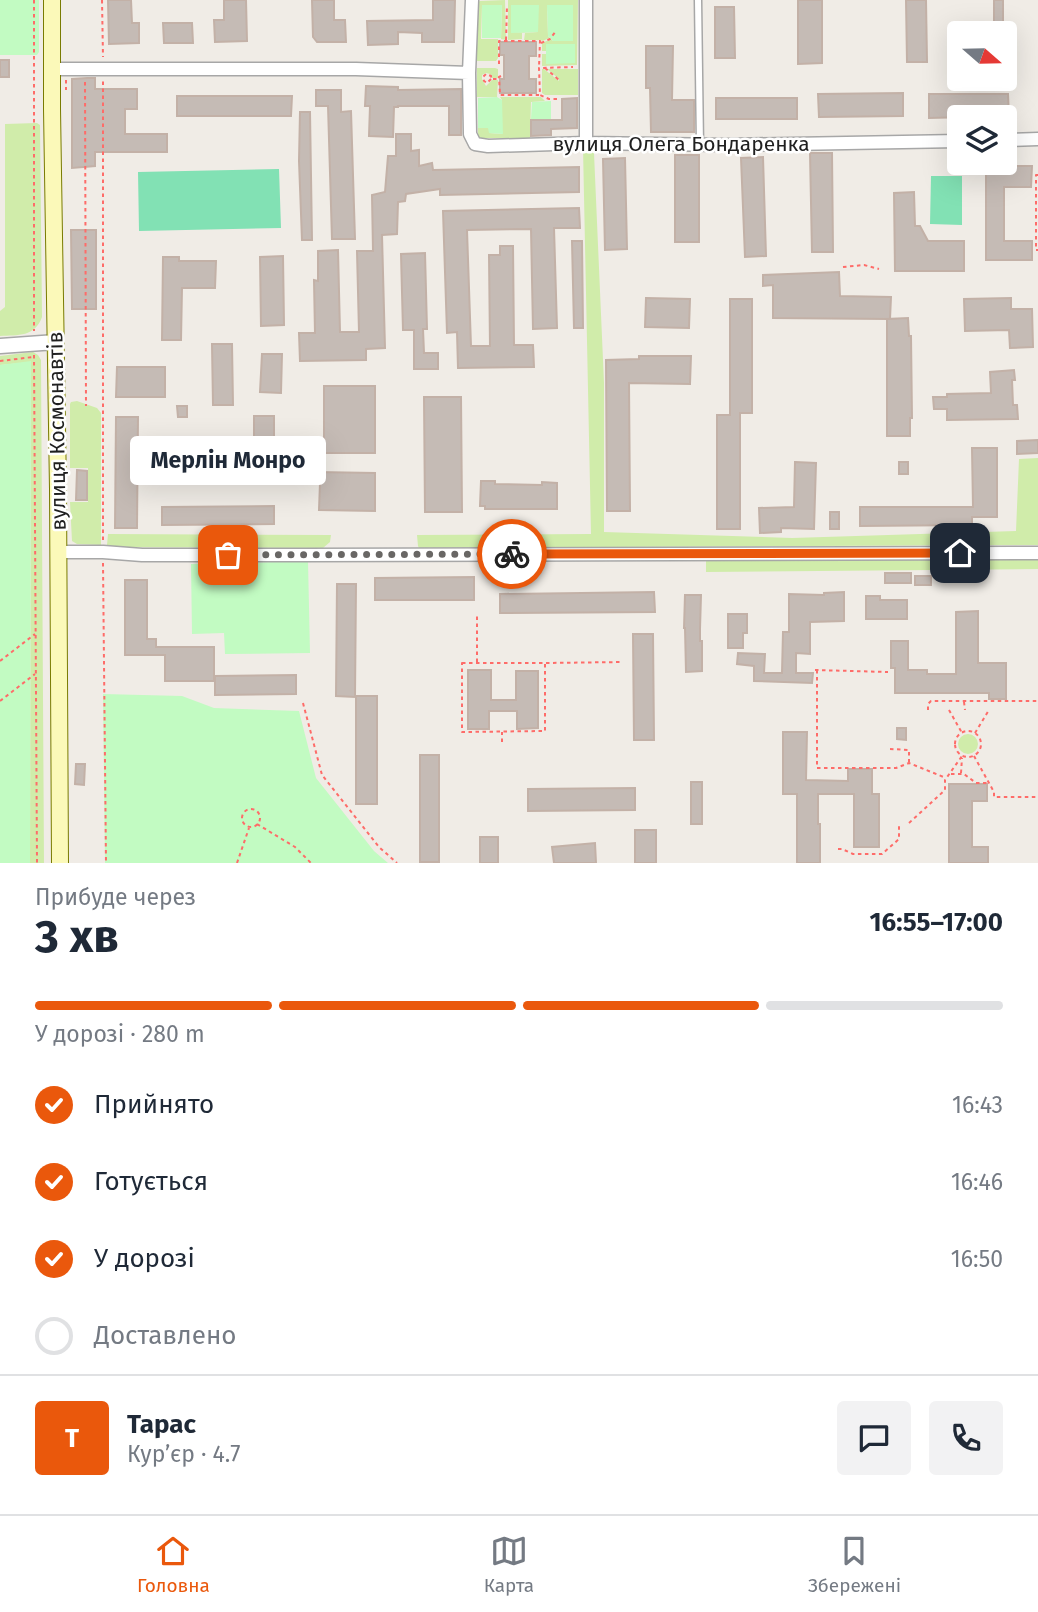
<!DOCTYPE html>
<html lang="uk">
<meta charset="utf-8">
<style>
:root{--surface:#fff;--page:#f2f2f3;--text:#1f2937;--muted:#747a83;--line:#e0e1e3;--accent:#ea580c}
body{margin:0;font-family:"Fira Sans",sans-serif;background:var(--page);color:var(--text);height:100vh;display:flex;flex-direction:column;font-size:26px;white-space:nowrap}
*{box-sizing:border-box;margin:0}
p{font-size:23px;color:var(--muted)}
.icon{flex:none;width:38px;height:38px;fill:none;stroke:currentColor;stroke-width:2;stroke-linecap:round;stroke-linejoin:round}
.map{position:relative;height:863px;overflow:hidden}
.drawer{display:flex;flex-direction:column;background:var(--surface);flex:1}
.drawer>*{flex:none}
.needle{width:46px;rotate:110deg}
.tools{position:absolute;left:947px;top:21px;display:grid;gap:14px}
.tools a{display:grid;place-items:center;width:70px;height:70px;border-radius:7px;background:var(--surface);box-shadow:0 7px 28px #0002;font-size:35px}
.pin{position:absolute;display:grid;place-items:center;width:60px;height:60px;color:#fff;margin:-30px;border-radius:14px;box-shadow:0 4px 10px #0006}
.courier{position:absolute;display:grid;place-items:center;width:70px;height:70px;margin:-35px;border:5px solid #ea580c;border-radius:50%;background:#fff;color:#222;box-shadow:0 2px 9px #0007}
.bubble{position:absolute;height:49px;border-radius:7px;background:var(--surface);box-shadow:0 7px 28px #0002;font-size:23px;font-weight:700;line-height:49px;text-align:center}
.overview em{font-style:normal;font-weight:700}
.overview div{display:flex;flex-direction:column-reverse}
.overview{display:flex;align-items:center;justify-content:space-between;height:119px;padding:0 35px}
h1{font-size:46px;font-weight:700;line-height:52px}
.bar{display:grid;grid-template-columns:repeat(4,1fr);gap:10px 7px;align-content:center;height:84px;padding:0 35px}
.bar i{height:9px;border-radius:5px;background:var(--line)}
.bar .active{background:var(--accent)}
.bar p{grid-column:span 4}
.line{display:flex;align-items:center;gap:18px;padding:0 35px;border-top:2px solid var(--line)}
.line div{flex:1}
.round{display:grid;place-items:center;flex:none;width:74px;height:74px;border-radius:7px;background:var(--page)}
ol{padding:0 35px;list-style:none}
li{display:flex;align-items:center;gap:21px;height:77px}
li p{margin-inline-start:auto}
li .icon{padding:7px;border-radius:50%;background:var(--accent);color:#fff;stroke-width:4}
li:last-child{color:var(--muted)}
li i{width:38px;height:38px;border:4px solid var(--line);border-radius:50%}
.tabs{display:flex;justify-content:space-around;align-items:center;height:98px;border-top:2px solid var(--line);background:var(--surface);font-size:19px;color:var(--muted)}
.tabs a{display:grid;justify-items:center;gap:4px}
.tabs .active{color:var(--accent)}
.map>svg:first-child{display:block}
</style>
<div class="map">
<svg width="1038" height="863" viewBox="0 0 1038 863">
<rect width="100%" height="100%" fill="#f0ece6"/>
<!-- grass -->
<path fill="#d0ecaa" d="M505 0 506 40 501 39 502 5 482 6 481 39H498V58L496 61H477V3L480 1Z
M508 0H578L577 65 542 66V54H546V64V45V51H542V43L551 39 553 41 547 5 548 36 550 38 542 41 541 40H524L525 33 538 32 511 33H522V39L508 40Z
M477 68H495L498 69V78H492L490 74 486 73 482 75V79L486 86 492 80H498L497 97H477Z
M542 69H544L559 81V79L547 69H578V95H545L542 93Z
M500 97H541L545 101 531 102 530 138H478V128H489V133L502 134V100Z
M37 123 40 125 42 317C35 337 18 335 0 336V311L5 307V124Z
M583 148 594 153 604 383V532L792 538 1016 531 1019 459 1038 458V545L419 548 418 546 417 535 591 534Z
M33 352 38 355 41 360 44 863H30L31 362 0 365V356Z
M77 401 97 408 101 413V545L77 544 72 541 70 502H88V468H70V404L71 402Z
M108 534 331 535 330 542 323 548 110 547 107 545Z
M1038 558V569L706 572V559Z
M958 744a10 10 0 1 1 20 0a10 10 0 1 1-20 0Z"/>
<!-- park -->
<path fill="#c2fbc2" d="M0 0H39V52L37 55H0Z
M482 5H502L501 38H482Z
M511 5H539L538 32 511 33Z
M547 5H573V41H553L548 36Z
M546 44H575V63L546 64Z
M497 97 502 100 503 134 489 133 488 128H478V98Z
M551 101V119H531L532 102Z
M31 361 30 863H0V365Z
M308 561 310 653 225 654 224 633 192 634 191 564Z
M103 694 182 696 214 708 299 711 316 778 374 851 388 863H105Z"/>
<!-- pitch -->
<path fill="#82e1b4" d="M279 169 281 228 139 231 138 172Z
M931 176H962V225L930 224Z"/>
<!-- building -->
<path fill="#c5bbb5" stroke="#c3b1a7" stroke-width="2" d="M108 0H131L132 23H139V43L109 44Z
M224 0H246L247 41 215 42 214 20H224Z
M312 0H334V20H345L346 42H317L313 37Z
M433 0H455L454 42H422V33L398 32V44L368 45 367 21 433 20Z
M798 0H822V63L798 64Z
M906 0H926L927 62H907Z
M994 0H1003V24L994 25Z
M715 7H734L735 58H715Z
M163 23H192L193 43H164Z
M500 42H536V56H529V79H536V93H500V79H504V55H500Z
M646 46H673L672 100H694V132H651L650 88H646Z
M0 60H9V77H0Z
M87 78H95V89H137V109H125V134H167V152H95V166L72 168V79Z
M366 86 398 87V90L461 89V135H449V106H398V107H394L393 137 369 136 370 106H365Z
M316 90H341V112L351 111 355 239H332L328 106H316Z
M903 93V116L819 117 818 94Z
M929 94H1008L1009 116 929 118Z
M177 96H292L291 116H177Z
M577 98V128L551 129V135L531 136V120H562V99Z
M716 98H797V119H716Z
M300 112H310L312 240H302L299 161Z
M396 134H411V151L419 150V166L432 163 433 170 579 167V192L440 195V189L406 194 405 201 398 202 397 234 382 235 385 348 366 349V360L300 361 299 333H315L314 280 318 281V251L338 250 340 332H359L357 251H373L372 195 385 192 388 156H396Z
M810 153H832L833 252H812Z
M675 155H699V242H675Z
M763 157 766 256 745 257 741 158Z
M625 158 627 249 605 250 603 159Z
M986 166H1032L1031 187H1004V241H1032V260H986Z
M914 192 915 226H920L928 241H964V271H895L894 193Z
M579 208 580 228H554L557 328 533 329 531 229 467 230 471 346H490L489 255H500V246H513L514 345H533L534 367 458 368 457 332 447 333 443 211Z
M71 230H96V309H72Z
M572 241H582L583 328H574Z
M425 253 427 329H423L424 353H438V369H414V330H403L401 254Z
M283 256 284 325 261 326 260 257Z
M163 257H179V261H216L215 288H182L181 340H162Z
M839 272 840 296 891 297 890 319 773 318V285L763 286V275Z
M646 298 690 299 689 328 645 327Z
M1011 298V309H1032L1033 347 1010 348 1009 330 965 331 964 299Z
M730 299H752V413H740V529H717V415H730Z
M908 318 909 336H911L912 418H910V436H887V319Z
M212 344H232L233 405H213Z
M262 354H282L281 393 260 392Z
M639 356H691L690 384 629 383 630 511H607L606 360 639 359Z
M117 367H165V397H116Z
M1014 370 1015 380H1012L1013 405H1017L1018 419 947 420V409H934L933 397H947V394L991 393 990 372Z
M324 386H375V453H324Z
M424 397H461L462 512H425Z
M177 406H187V417H178Z
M254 416H274V481H254Z
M116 417H138L137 528H115Z
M1038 440V453L1017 454V441Z
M972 448H997V517H972V525L860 526V507H973Z
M795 462 816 463 814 529 781 528V532L760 533 759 508 794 507Z
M899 462H908V474H899Z
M77 470 87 471V500H76Z
M316 472 375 473V511L319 510 320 483H316Z
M481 481H495V484L542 485V482L557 483V509H485V506H480Z
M274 506V524L162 525V507Z
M830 512H839V529H830Z
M885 573H911V583H885Z
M915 576H931V585H915Z
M474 577V600H375V578Z
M125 580H147V639H156V647H214V681H165V655H125Z
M337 584H356L355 697 336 696Z
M654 592 655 612 500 613V594Z
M844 592V621L810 622V654L796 653V673H813L812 683 754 681V666L737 664 738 653 765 654 764 673H782L783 632H789V594L824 595V593Z
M685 595H701L700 629V641H702V671L686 672 685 628H684Z
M866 596H880V600H907V619H866Z
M978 611V663H1006V699H989V693H895V668H891V641H908V670H927V674H956V612Z
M728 614H747V633H743V648H728Z
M633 634H653L654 740H634Z
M468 670H491V700H516V671H538V728L517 729V711H489V729H468Z
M296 675V694L215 695V676Z
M356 696H377V804H356Z
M897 728H906V740L897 739Z
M783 732H807L806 780 848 781V769H872V794H879V847H854V794H818V824H820V863H797V794H783Z
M420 755H439V862H420Z
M76 764H85L84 785 75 784Z
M691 782H702V824H691Z
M949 784H987V801H972V847H988V863H949Z
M635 788V810L528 811V789Z
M635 830H656V863H635Z
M480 837H498V863H480Z
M595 843 596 863H554L552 847Z"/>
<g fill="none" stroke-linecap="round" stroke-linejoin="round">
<defs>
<path id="service" d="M698 0 700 145"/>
<path id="minor" d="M472 0 469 73 470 134 475 144 488 146 586 143 727 145 959 141
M52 69H356L469 73
M1004 140 1038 139
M586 143V0
M58 552H103L142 555H306L1038 553"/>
<path id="tertiary" d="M0 346 56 342"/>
<path id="secondary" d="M52 0V109L58 489 60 863"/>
</defs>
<!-- service casing -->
<use href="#service" stroke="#a7a7a7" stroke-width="9"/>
<!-- minor casing -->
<use href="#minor" stroke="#a7a7a7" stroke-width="15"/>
<!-- tertiary casing -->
<use href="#tertiary" stroke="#a7a7a7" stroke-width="17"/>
<!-- secondary casing -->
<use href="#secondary" stroke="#797b02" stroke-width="18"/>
<!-- path -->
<path stroke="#fe6c69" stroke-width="2" stroke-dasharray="3.5 3.5" stroke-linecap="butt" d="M34 0V331
M102 0 103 57
M506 40 507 6
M541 43 550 39 556 31
M499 64V41H540L539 67
M545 68 559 80
M501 76 499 77 500 95H539
M491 79 487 83 484 81 483 77 486 74 491 76V79H498
M66 80V90
M85 82 86 406
M557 99H549L540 95 539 68 573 67
M1038 175H1036V250H1038
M843 267 864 265 879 269
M34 355 37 863
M0 361 33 357
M103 540V80
M103 563 106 863
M0 661 35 634
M477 662V614
M462 663H545V731L462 732Z
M546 663 622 662
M815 670 888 672
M817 670V768H896L909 763 946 778
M0 701 35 674
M964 702 965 710
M303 703 322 775 379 847 397 863
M928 710V704L931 701H1038
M949 710 962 733
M955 744a13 13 0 1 1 26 0a13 13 0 1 1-26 0Z
M975 733 989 710
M502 742V732
M890 749 909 750V762
M974 756 994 792V797H1038
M961 773 962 758
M951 774H964L976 783H988
M242 818a9 9 0 1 1 18 0a9 9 0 1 1-18 0Z
M909 823 945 790V780L962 756
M257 824 295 847 311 863
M838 849H842L853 854H882L899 839V823
M237 863 249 828"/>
<!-- service -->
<use href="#service" stroke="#fff" stroke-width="6"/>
<!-- minor -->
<use href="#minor" stroke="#fff" stroke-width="12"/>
<!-- tertiary -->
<use href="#tertiary" stroke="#fff" stroke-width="14"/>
<!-- secondary -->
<use href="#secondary" stroke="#fbf9b9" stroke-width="16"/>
</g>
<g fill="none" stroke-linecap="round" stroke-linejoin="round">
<!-- done -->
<path stroke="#696765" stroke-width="7" stroke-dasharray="0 12.6" d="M228 555 512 554"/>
<!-- route -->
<path stroke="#ea580c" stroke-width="9" d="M512 554 960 553"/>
</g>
<g text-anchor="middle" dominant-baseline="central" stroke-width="5" stroke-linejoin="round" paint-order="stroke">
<!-- street labels -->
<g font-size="21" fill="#202020" stroke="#fff">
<text x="681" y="144">вулиця Олега Бондаренка</text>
<text transform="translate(57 431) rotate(-91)">вулиця Космонавтів</text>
</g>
</g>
</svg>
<div class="tools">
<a><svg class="needle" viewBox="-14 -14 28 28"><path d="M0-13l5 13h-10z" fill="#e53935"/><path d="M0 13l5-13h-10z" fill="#747a83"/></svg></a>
<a><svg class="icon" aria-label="layers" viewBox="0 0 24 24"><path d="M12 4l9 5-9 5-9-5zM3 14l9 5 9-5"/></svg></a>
</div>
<div class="pin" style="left:228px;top:555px;background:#ea580c"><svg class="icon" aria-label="bag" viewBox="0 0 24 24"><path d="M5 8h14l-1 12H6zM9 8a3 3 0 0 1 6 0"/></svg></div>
<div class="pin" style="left:960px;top:553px;background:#1f2937"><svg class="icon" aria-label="home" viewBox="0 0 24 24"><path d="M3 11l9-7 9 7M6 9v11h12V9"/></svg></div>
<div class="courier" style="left:512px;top:554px"><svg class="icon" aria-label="bike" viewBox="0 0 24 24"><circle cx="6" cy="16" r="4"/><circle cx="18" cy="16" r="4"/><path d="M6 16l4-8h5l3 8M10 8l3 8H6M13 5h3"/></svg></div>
<div class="bubble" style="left:130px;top:436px;width:196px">Мерлін Монро</div>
</div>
<section class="drawer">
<div class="overview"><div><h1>3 хв</h1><p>Прибуде через</p></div><em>16:55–17:00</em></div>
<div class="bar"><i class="active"></i><i class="active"></i><i class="active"></i><i></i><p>У дорозі · 280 m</p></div>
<ol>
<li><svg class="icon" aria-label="check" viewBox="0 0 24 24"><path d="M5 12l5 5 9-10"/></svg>Прийнято<p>16:43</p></li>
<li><svg class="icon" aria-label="check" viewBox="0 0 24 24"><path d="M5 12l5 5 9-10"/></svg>Готується<p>16:46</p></li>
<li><svg class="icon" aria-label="check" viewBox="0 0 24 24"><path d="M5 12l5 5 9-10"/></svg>У дорозі<p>16:50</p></li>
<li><i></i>Доставлено</li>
</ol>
<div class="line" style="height:126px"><b class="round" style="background:var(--accent);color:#fff">Т</b><div><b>Тарас</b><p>Кур’єр · 4.7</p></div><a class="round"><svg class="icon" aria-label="chat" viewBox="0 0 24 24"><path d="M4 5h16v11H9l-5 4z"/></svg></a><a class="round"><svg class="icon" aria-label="phone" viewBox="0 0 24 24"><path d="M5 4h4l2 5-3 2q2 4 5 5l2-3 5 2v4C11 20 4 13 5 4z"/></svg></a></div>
</section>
<nav class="tabs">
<a class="active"><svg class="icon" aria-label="home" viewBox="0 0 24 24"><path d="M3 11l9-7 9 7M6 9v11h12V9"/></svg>Головна</a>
<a><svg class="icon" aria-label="map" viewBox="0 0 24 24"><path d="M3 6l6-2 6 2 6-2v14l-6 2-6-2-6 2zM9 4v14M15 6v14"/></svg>Карта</a>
<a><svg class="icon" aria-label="saved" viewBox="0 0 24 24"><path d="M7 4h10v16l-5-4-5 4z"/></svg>Збережені</a>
</nav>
